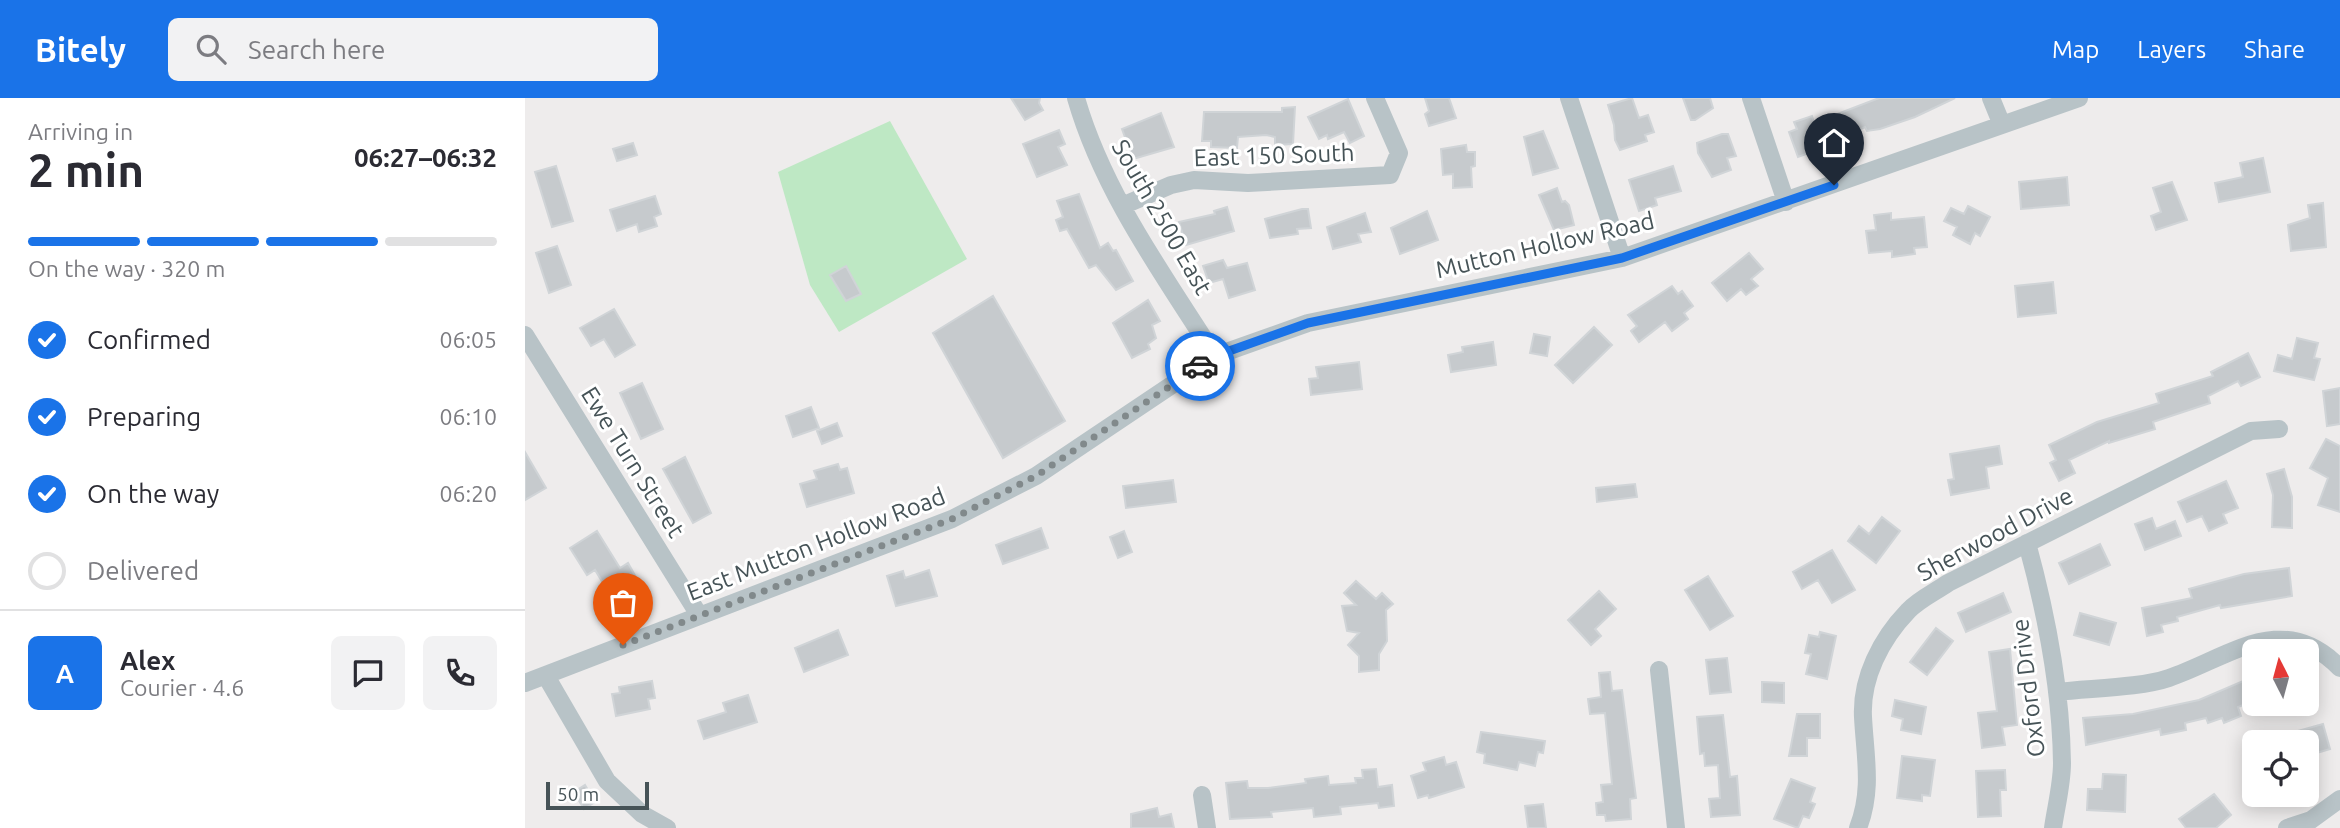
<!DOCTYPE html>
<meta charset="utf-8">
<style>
:root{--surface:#fff;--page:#f2f2f3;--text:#2b2b33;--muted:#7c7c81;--line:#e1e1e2;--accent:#1a73e8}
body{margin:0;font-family:Ubuntu,sans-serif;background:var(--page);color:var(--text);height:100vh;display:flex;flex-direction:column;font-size:26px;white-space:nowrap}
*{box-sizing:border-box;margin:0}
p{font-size:23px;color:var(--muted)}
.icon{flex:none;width:38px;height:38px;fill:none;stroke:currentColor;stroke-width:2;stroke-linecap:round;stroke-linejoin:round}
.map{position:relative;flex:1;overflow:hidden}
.side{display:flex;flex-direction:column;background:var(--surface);width:525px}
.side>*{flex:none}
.needle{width:46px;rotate:354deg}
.buttons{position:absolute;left:1717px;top:541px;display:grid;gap:14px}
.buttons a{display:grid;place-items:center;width:77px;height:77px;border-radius:10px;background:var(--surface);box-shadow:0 4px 18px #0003;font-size:35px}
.scale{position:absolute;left:21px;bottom:18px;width:103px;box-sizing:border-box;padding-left:7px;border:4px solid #465357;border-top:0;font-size:19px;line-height:24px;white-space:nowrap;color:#465357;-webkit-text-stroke:5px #fff;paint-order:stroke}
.pin{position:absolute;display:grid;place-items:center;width:60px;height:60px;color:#fff;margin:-72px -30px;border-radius:50% 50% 50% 0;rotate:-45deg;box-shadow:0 0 7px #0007}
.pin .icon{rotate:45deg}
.courier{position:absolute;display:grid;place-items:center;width:70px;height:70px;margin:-35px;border:5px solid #1a73e8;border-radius:50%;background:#fff;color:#222;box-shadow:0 2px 9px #0007}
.headline em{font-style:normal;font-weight:700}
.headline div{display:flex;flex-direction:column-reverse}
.headline{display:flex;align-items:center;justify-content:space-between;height:119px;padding:0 28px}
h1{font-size:46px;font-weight:700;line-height:52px}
.bar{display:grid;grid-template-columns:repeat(4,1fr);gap:10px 7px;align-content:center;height:84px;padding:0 28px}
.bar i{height:9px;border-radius:5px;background:var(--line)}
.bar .selected{background:var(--accent)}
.bar p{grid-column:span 4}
.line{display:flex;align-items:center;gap:18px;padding:0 28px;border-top:2px solid var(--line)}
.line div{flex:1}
.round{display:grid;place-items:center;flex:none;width:74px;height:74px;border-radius:10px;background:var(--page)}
ol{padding:0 28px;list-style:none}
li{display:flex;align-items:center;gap:21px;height:77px}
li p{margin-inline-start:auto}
li .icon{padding:7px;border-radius:50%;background:var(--accent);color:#fff;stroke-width:4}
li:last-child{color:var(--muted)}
li i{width:38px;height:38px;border:4px solid var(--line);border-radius:50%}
header{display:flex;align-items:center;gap:42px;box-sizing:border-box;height:98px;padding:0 35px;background:var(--accent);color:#fff}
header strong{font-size:33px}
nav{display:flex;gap:38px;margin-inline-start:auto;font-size:24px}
.search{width:490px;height:63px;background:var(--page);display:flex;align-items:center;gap:18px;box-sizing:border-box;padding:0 24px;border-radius:10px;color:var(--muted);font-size:26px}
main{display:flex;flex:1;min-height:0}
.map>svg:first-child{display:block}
</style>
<header>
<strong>Bitely</strong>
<div class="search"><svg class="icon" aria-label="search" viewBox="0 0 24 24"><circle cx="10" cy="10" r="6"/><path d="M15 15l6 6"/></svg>Search here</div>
<nav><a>Map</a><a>Layers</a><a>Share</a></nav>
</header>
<main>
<section class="side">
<div class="headline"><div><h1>2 min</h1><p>Arriving in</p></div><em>06:27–06:32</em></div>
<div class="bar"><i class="selected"></i><i class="selected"></i><i class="selected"></i><i></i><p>On the way · 320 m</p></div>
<ol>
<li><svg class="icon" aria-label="check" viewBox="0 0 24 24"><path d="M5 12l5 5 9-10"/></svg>Confirmed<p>06:05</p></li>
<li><svg class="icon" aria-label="check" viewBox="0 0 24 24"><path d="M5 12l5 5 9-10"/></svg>Preparing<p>06:10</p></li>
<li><svg class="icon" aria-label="check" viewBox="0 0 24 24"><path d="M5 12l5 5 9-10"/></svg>On the way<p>06:20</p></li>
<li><i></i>Delivered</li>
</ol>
<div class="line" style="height:126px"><b class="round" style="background:var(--accent);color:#fff">A</b><div><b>Alex</b><p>Courier · 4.6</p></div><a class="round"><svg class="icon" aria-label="chat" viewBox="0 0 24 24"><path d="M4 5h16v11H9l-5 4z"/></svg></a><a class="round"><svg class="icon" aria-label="phone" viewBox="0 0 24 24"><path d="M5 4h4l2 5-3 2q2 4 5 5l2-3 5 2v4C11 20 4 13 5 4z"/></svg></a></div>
</section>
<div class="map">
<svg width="1815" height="730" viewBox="0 0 1815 730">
<rect width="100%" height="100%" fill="#eeecec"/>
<!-- green -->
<path fill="#bee8c4" d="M365 23 442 161 314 234 285 187 253 74Z"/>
<!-- building -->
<path fill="#c6cacd" stroke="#d0d4d7" stroke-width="2" d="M486 0H515L514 5 518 12 500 22Z
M900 0H924L931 20 904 28 900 16 904 13Z
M1107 0 1114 20 1123 17 1129 34 1120 37 1122 43 1095 52 1090 42 1089 27 1083 7Z
M1158 0H1185L1188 10 1170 22H1166Z
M1354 0H1430L1390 19 1355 31 1342 33 1340 29 1315 40 1316 43 1286 51 1287 54 1273 59 1264 34 1272 31 1269 24 1287 18 1289 25Z
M823 1 839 38 825 45 819 34 803 41 802 37 794 41 783 19Z
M770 9 768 46 750 47V39L741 37 713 39 712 50 686 49V43H677L679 14H757V10Z
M636 15 649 49 608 61 597 31Z
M534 32 540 46 533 49 542 67 512 79 498 46Z
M1018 33 1033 70 1008 77 999 39Z
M1197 36H1203L1211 58 1202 60 1206 72 1187 79 1173 55 1172 45Z
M108 45 112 57 92 63 88 51Z
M941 47 942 54H950V68L946 69 947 89 928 90V76L918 77 916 51Z
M1738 60 1745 94 1694 104 1690 85 1718 79 1715 65Z
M31 68 48 123 27 129 10 74Z
M1148 68 1156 93 1130 100 1132 107 1114 113 1104 82Z
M1542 79 1544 107 1496 111 1494 84Z
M1647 84 1662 122 1631 132 1626 118 1636 114 1628 90Z
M1032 90 1037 104 1040 103 1044 107 1049 127 1029 132 1014 97Z
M554 96 575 150 583 145 588 153 591 152 608 183 591 192 571 167 564 170 542 131 535 133 531 122 538 119 532 103Z
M130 98 136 116 129 119 132 128 114 134 112 126 92 133 85 112Z
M1798 105 1801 149 1766 153 1763 127 1785 120 1783 107Z
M1443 108 1465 119 1455 138 1450 135 1445 146 1428 137 1432 129 1419 123 1426 110 1439 116Z
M702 109 709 133 661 147 654 124 690 116 689 113Z
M777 111H783L786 130 772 131 773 136 745 140 740 121Z
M902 113 913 142 875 156 866 130Z
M840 115 846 134 833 136 836 144 808 151 802 129Z
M1366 115V122L1399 119 1402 149 1389 150 1390 156 1367 159V153L1344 155 1341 133 1351 132 1349 117Z
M32 148 46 187 24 195 11 155Z
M1224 155 1238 171 1226 181 1233 188 1221 197 1216 191 1202 203 1187 185Z
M698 162 702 170 722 165 730 192 704 200 698 181 684 185 678 168Z
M321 168 336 196 321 203 305 177Z
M1528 184 1531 215 1493 219 1490 188Z
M1147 188 1153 196 1157 193 1168 208 1159 215 1163 221 1147 233 1140 224 1114 244 1106 233 1112 228 1103 217Z
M468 198 540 323 478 360 408 235Z
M623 202 635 223 627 227 631 240 623 246 625 251 607 260 588 225Z
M89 211 110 247 90 259 79 241 66 248 55 230Z
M1069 229 1087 247 1048 285 1030 267Z
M1009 236 1025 239 1022 258 1005 255Z
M1772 240 1793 245 1789 260 1795 261 1789 282 1749 273 1753 257 1767 261Z
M968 244 971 267 926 274 923 257 938 254 937 249Z
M1723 255 1735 279 1716 288 1713 283 1683 298 1685 305 1628 324 1630 331 1584 345V343L1544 362 1550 375 1534 383 1525 365 1531 362 1524 347 1572 324 1634 305 1631 296 1688 278 1686 274Z
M834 264 837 291 786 297 784 281 793 280 791 269Z
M117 285 138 331 116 341 95 295Z
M1815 290V326L1802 328 1798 293Z
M286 309 294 330 268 339 261 318Z
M312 325 317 338 297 346 292 333Z
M1801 341 1815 348V414L1793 407 1803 380 1785 370Z
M1474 348 1477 366 1461 369 1464 390 1426 397 1423 382 1429 381 1425 356Z
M0 354 21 390 0 402Z
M160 359 186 415 168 425 138 371Z
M313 366 315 372 322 370 329 395 282 409 275 386 292 381 289 373Z
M1759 371 1767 399V430L1747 429 1748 397 1742 376Z
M648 382 651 404 601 410 598 388Z
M1701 383 1713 410 1698 416 1702 425 1684 433 1677 418 1662 424 1653 404Z
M1110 386 1112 399 1072 404 1071 390Z
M1357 419 1375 433 1351 465 1323 443 1334 428 1344 436Z
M1627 420 1631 431 1650 423 1656 438 1620 452 1610 426Z
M516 430 523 450 478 466 471 447Z
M72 433 95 470 103 465 112 481 101 488 109 501 82 518 72 502 84 495 70 472 62 477 45 450Z
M599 433 607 454 593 460 585 439Z
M1575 446 1585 467 1544 486 1534 465Z
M1307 452 1330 492 1307 505 1293 482 1277 491 1268 474Z
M1764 470 1767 498 1696 510 1695 507 1652 519 1653 523 1636 527 1638 534 1622 538 1617 510 1667 500 1664 491 1719 476Z
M404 472 412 498 371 508 362 478 378 473 380 480Z
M1183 478 1208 518 1185 532 1160 492Z
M831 483 851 501 857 495 868 506 861 512 862 543 854 556V572L834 574V558L823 547 834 535 822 533 817 508 831 507 819 495Z
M1074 493 1091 511 1070 531 1076 538 1066 547 1043 522Z
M1478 495 1486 514 1441 534 1433 515Z
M1555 515 1591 525 1584 547 1549 537Z
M1411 530 1428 543 1402 577 1385 564Z
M313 532 323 557 279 574 270 550Z
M1295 534 1311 538 1302 581 1281 576 1286 556 1280 555 1284 537 1294 539Z
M1485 551 1492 627 1477 629 1480 647 1457 650 1453 615 1472 613 1464 554Z
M1202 560 1206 594 1185 596 1181 562Z
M1085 574 1087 593 1097 592 1111 700 1105 701 1106 721 1081 723 1080 717H1072L1071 705 1078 704 1076 687 1087 686 1080 615 1065 616 1063 601 1076 599 1074 575Z
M127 583 130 600 123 601 125 611 91 618 87 596 95 595 94 589Z
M1718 583 1726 604 1713 609 1716 618 1699 625 1697 620 1683 625 1681 620 1660 625 1661 632 1636 637 1635 631 1561 647 1558 620 1608 616 1674 602Z
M1237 584 1259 585V605L1237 604Z
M223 597 232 624 179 641 173 623 201 614 198 605Z
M1370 602 1401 609 1396 636 1376 632 1378 621 1367 618Z
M1272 616H1295V640H1282V658H1264Z
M1198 617 1205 679 1212 678 1215 717 1186 719 1184 701 1195 700 1193 667 1180 668 1179 655 1175 656 1172 619Z
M1798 626 1805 651 1782 658V644H1745L1744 641Z
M956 634 1020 643 1018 655 1013 654 1010 668 994 664 992 672 959 665 960 656 952 654Z
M1377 658 1410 662 1405 698 1397 697V703L1372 700Z
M919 659 921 667 931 664 939 689 904 700 903 697 893 700 886 678 901 673 898 665Z
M851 671 853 689 867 687 869 708 854 710 853 705 815 709 816 716 789 719 788 710 746 714 747 719 705 721 701 685 722 683 723 690H743L781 685 780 681 803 678 804 687 831 685 830 680H838L837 672Z
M1480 672 1481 692H1475L1476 718 1453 719 1451 673Z
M1578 676 1601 677 1600 714 1562 712 1563 691H1577Z
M1266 681 1290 690 1285 704 1290 706 1284 720 1278 718 1273 730 1249 721Z
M60 687 70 704 59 711 49 694Z
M1689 696 1706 717 1691 730H1661L1654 721Z
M1018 706 1021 730H1003L1000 708Z
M632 710 634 719 646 716 649 730H606V716Z"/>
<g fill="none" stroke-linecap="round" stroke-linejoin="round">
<!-- minor -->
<path stroke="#b8c3c7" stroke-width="18" d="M551 0C578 94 638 176 690 258
M1044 0 1097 160
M1226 0 1261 104
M1466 0 1477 27
M597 108 646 87 669 82 723 85 865 77 874 55 850 0
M0 237 174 517
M1502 445C1522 518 1536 590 1537 665 1537 686 1531 709 1528 730
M1134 572 1151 730
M21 578 82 683 117 716 142 730
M0 585 427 421 511 378 690 258 783 225 1097 160 1554 0
M1532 594C1564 590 1615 590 1644 580 1705 559 1758 511 1815 570
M677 697 682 730
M1333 730C1348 692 1340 658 1338 619 1336 580 1356 541 1383 513 1393 502 1410 494 1423 485L1726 333 1754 331
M1762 730 1786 722 1815 701"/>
</g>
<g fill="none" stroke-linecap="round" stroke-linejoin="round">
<!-- done -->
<path stroke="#81898b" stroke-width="7" stroke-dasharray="0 12.6" d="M98 547 427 421 511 378 675 268"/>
<!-- route -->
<path stroke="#1a73e8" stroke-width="9" d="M675 268 690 258 783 225 1097 160 1309 87"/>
</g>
<g text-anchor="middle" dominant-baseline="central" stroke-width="6" stroke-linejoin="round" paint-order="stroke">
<!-- street labels -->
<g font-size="24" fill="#465357" stroke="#fff">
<text transform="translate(749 57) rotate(-2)">East 150 South</text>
<text transform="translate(637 119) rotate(60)">South 2500 East</text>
<text transform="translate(1020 147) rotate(-13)">Mutton Hollow Road</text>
<text transform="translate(108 364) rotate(58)">Ewe Turn Street</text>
<text transform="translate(1470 436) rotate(-28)">Sherwood Drive</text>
<text transform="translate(291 446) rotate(-21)">East Mutton Hollow Road</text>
<text transform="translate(1503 590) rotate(-97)">Oxford Drive</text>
</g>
</g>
</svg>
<div class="buttons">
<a><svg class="needle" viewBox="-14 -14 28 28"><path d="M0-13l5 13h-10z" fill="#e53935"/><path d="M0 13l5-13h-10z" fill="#7c7c81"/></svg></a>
<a><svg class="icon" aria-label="locate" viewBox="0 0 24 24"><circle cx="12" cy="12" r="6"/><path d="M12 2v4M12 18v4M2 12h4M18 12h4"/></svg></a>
</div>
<div class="scale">50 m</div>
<div class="pin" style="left:98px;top:547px;background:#ea580c"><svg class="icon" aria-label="bag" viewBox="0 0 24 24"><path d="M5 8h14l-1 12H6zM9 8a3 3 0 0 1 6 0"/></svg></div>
<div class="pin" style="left:1309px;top:87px;background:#1f2937"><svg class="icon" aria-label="home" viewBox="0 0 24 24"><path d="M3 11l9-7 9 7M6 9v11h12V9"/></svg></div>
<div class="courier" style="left:675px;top:268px"><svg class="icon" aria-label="car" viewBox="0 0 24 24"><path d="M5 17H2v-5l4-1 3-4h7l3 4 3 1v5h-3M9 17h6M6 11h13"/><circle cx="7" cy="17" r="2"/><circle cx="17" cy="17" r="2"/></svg></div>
</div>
</main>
